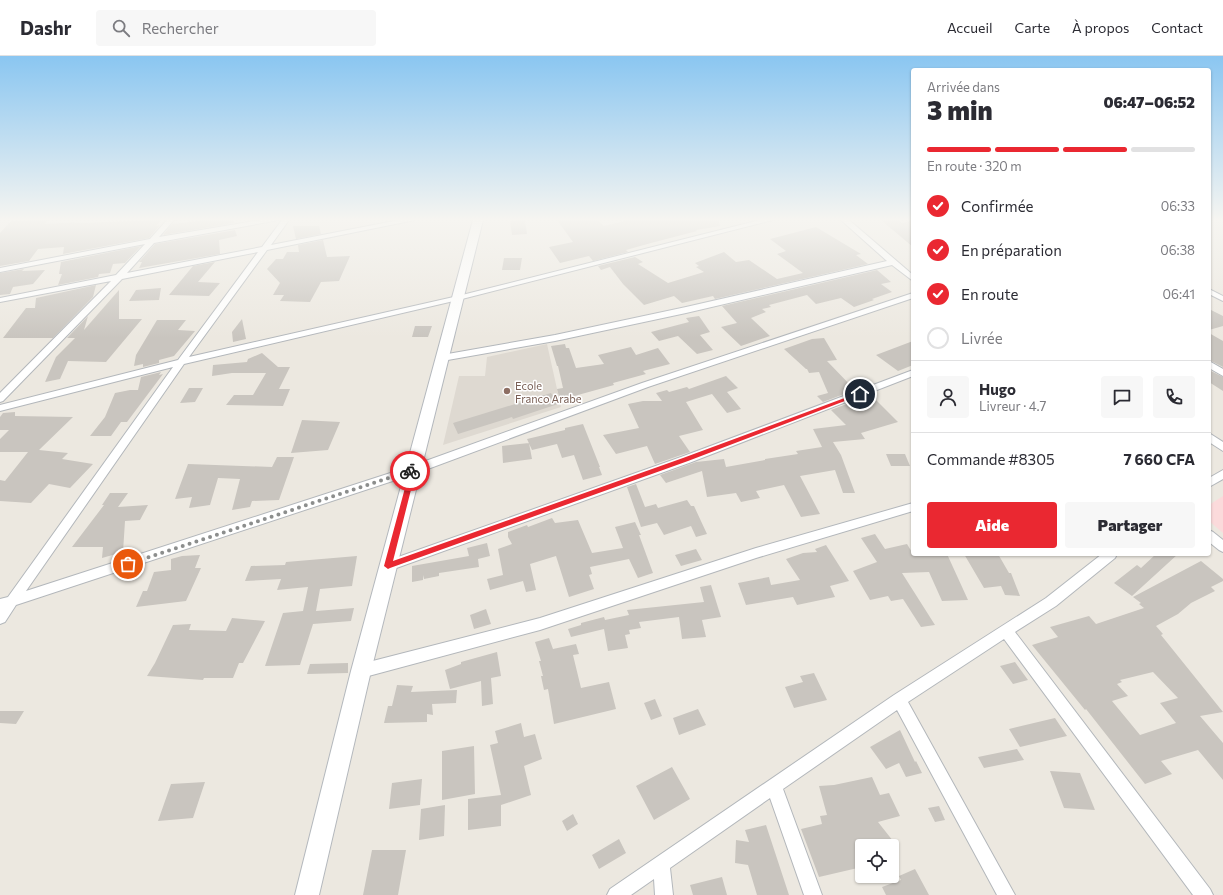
<!DOCTYPE html>
<html lang="fr">
<meta charset="utf-8">
<style>
:root{--surface:#fff;--page:#f7f7f7;--text:#2b2b33;--muted:#7c7c81;--line:#e1e1e2;--accent:#ea2831}
body{margin:0;font-family:Commissioner,sans-serif;background:var(--page);color:var(--text);height:100vh;display:flex;flex-direction:column;font-size:15px;white-space:nowrap}
*{box-sizing:border-box;margin:0}
p{font-size:13px;color:var(--muted)}
.icon{flex:none;width:22px;height:22px;fill:none;stroke:currentColor;stroke-width:2;stroke-linecap:round;stroke-linejoin:round}
.map{position:relative;flex:1;overflow:hidden}
.side{position:absolute;left:911px;top:12px;width:300px;height:488px;display:flex;flex-direction:column;background:var(--surface);border-radius:4px;box-shadow:0 1px 3px #0004}
.side>*{flex:none}
.buttons{position:absolute;left:855px;top:783px;display:grid;gap:8px}
.buttons a{display:grid;place-items:center;width:44px;height:44px;border-radius:4px;background:var(--surface);box-shadow:0 1px 3px #0004;font-size:20px}
.pin{position:absolute;display:grid;place-items:center;width:34px;height:34px;color:#fff;margin:-17px;border:2px solid #fff;border-radius:50%;box-shadow:0 1px 4px #0007}
.courier{position:absolute;display:grid;place-items:center;width:40px;height:40px;margin:-20px;border:3px solid #ea2831;border-radius:50%;background:#fff;color:#222;box-shadow:0 1px 5px #0007}
.summary em{font-style:normal;font-weight:800}
.summary div{display:flex;flex-direction:column-reverse}
.summary{display:flex;align-items:center;justify-content:space-between;height:68px;padding:0 16px}
h1{font-size:26px;font-weight:800;line-height:30px}
.bar{display:grid;grid-template-columns:repeat(4,1fr);gap:6px 4px;align-content:center;height:48px;padding:0 16px}
.bar i{height:5px;border-radius:3px;background:var(--line)}
.bar .current{background:var(--accent)}
.bar p{grid-column:span 4}
.line{display:flex;align-items:center;gap:10px;padding:0 16px;border-top:1px solid var(--line)}
.line div{flex:1}
.round{display:grid;place-items:center;flex:none;width:42px;height:42px;border-radius:4px;background:var(--page)}
ol{padding:0 16px;list-style:none}
li{display:flex;align-items:center;gap:12px;height:44px}
li p{margin-inline-start:auto}
li .icon{padding:4px;border-radius:50%;background:var(--accent);color:#fff;stroke-width:4}
li:last-child{color:var(--muted)}
li i{width:22px;height:22px;border:2px solid var(--line);border-radius:50%}
.cta{display:flex;gap:8px;margin-top:auto;padding:8px 16px}
.cta a{flex:1;height:46px;border-radius:4px;background:var(--accent);color:#fff;font-size:16px;font-weight:800;line-height:46px;text-align:center}
.cta a+a{background:var(--page);color:var(--text)}
header{display:flex;align-items:center;gap:24px;box-sizing:border-box;height:56px;padding:0 20px;background:var(--surface);border-bottom:1px solid var(--line)}
header strong{font-size:19px}
nav{display:flex;gap:22px;margin-inline-start:auto;font-size:14px}
.search{width:280px;height:36px;background:var(--page);display:flex;align-items:center;gap:10px;box-sizing:border-box;padding:0 14px;border-radius:4px;color:var(--muted);font-size:15px}
.map>svg:first-child{display:block}
</style>
<header>
<strong>Dashr</strong>
<div class="search"><svg class="icon" aria-label="search" viewBox="0 0 24 24"><circle cx="10" cy="10" r="6"/><path d="M15 15l6 6"/></svg>Rechercher</div>
<nav><a>Accueil</a><a>Carte</a><a>À propos</a><a>Contact</a></nav>
</header>
<div class="map">
<svg width="1223" height="839" viewBox="0 0 1223 839">
<rect width="100%" height="100%" fill="#ece8e0"/>
<!-- education -->
<path fill="#ded9d1" d="M547 288 561 351 443 389 459 320H485L487 301Z"/>
<!-- medical -->
<path fill="#fbdadb" d="M1223 440V477L1209 465V449Z"/>
<!-- building -->
<path fill="#c9c5bf" fill-rule="evenodd" d="M48 164 45 168 75 166 74 167 161 164 156 170 160 169 149 182 63 198 64 191 38 193 29 205 0 210V177L11 165Z
M204 164H233L234 167 163 179 172 168Z
M525 164 527 178 512 179 510 165Z
M557 164H598L604 170 628 164H719L720 170 696 174 697 175 651 187 626 194 628 196 593 205 589 200 560 207 549 191 573 186Z
M881 164H899L902 167 913 164V191Z
M293 170H319L321 178 296 183Z
M816 171 861 198 856 199 868 208 715 243 713 240 682 247 674 240 644 249 623 228 610 211 601 214 598 210 635 201 643 206 638 208 668 227 704 216 696 211 699 210 695 207 724 196 736 206 749 204 777 223 803 217 777 198 786 195 770 183Z
M235 174 237 180 219 184 220 198 139 212 142 206H139L155 188Z
M323 184 327 201 350 200 339 225 321 226 310 246 280 245 284 239H273L280 227 267 213 276 203H283L287 196H299L298 189Z
M141 190 125 207 113 208 110 217 99 218 98 221 58 229 62 218H59L61 206Z
M504 202H522L520 214H502Z
M215 206 198 226 220 227 209 240 169 239 193 210Z
M24 213 22 215 45 214 33 228 13 231 10 238 0 239V217Z
M877 214 891 226 881 228 892 236 872 243 874 244 854 251 841 242 816 248 807 239 769 249 771 251 762 253 766 256 751 262 770 280 741 290 721 271 737 267 722 250Z
M96 229 93 241 53 282H3L26 252H35L36 242Z
M161 232 159 244 129 245 136 234Z
M119 234V263H142L106 306 68 305 60 323 45 326 56 301 75 282H67L88 260 84 274Z
M1209 253 1223 260V270L1209 274Z
M699 260 710 276 700 279 713 294 697 298 678 280 659 285 651 276 689 266 686 262Z
M242 263 246 283 233 286 232 276Z
M157 264H186L178 274 195 275 174 300 159 304V307L143 311V308L134 310 136 299Z
M415 270H432L428 281H412Z
M1209 277 1223 285V311L1209 304Z
M824 282 837 304 827 305 855 334 823 346 817 340 828 337 819 316 809 317 807 313H806L784 293 812 283Z
M913 285V309L898 315 876 299Z
M565 288 566 292H569L576 312 604 308 598 299 631 291 636 299 658 292 670 308 643 315 646 318 613 327 614 329 560 344 557 333 563 332 558 310H557L551 290Z
M262 297 278 311H290L279 333H290L283 350 226 349 234 339H253L266 317H232L212 320 213 309 247 306 248 303Z
M1209 314 1223 321V335L1209 326Z
M161 316 159 319 163 318 127 366H121L111 380H90L105 361 115 337 130 334H138L141 321Z
M726 320 738 332 727 336 741 353 727 357 712 338 686 346 703 374 679 380 690 396 655 408 647 390 616 398 603 379 639 372 628 348 643 345H662L656 337 667 334 669 336 687 331 689 333Z
M189 332H203L195 346 180 347Z
M551 337 558 348 513 363 512 361 458 378 453 367Z
M872 340 898 366 861 377 865 383 833 386 841 399 855 437H843L835 414 800 420 820 458 801 461 784 429 756 435 760 442 741 446 736 437 707 441 702 415 666 427 660 419 696 406 724 403 726 411 765 404V403L798 398 796 395 822 391 813 373 846 369 831 354 862 342 863 343Z
M15 356V360L73 361 39 394 68 397 62 403 93 408 70 432 49 428 31 447 0 445V424L5 425 28 396H0V383L9 374H0V361L3 357Z
M302 364 340 366 328 394 291 397Z
M583 368 600 411H599L602 419 583 424 574 399 562 402 557 388 532 394 527 383 565 374V372Z
M529 387 532 403 503 407 502 390Z
M886 398H905L910 410H891Z
M277 401H294L279 444 252 445 250 451 232 454 240 423 218 422 210 449 189 452 192 441 175 443 188 408 272 411Z
M636 428 645 451 656 448 658 452 687 444 691 450H694L707 478 696 481 691 470 664 479 657 467 641 471 627 431Z
M110 437H128L118 451 148 449 140 464 125 465 123 496 102 502 103 491H72L104 449H102Z
M552 462 555 467 578 464 592 497 623 492 615 471 635 466 641 479H639L653 517 638 522 629 503 590 511 592 518 589 519 594 533 569 541 556 500 530 508 536 534 526 536 523 525 490 534 487 523 503 519 498 493 512 488 508 481V476L527 469 528 471Z
M875 478 885 493 907 488 913 498H947L968 544 942 545 929 516 902 517 935 569 921 571 903 543 891 545 888 540 870 544 853 515 877 506 861 482Z
M487 487 490 500 478 503 479 511 439 517V520L424 523 423 519V524L412 526V510L469 500 467 492Z
M826 489 849 525 830 530 835 541 797 549 793 541 746 549 738 527 769 521 771 529 800 524 786 503 803 497 817 496 815 493Z
M696 493 702 504 681 510 675 499Z
M964 498H998L1009 517H1011L1020 540 1005 539 1001 530 984 532Z
M1156 498H1178L1132 540 1114 527 1137 509 1141 512Z
M200 499 195 512H201L186 545 136 551 143 535H147L154 516 171 514V503L182 500Z
M357 500 352 530 320 533 316 555 354 552 351 565 313 568 300 609 265 610 283 557 303 555 308 531 277 534 281 523 245 525 251 510 285 509 286 506Z
M1201 505 1223 523V525L1211 531 1215 535 1191 547 1178 558 1156 570 1163 578 1161 579 1223 656 1200 660 1223 687V724L1198 694 1161 705 1172 718 1145 728 1086 653 1085 654 1032 589 1058 581 1050 571 1089 560 1096 568 1144 552 1139 548 1141 547 1133 541ZM1153 616 1178 642 1160 647 1176 667 1140 679 1112 645 1128 640 1117 628 1122 626 1120 624Z
M711 529 721 561 702 564 706 581 682 583 679 561 639 566 641 572 629 574 630 578 625 579 628 592 608 595 604 573 571 581 568 573 581 569V567L604 561 605 564 629 559 627 554 704 546 700 531Z
M486 553 491 568 474 573 470 559Z
M232 562 265 565 243 607H239L233 622H204L203 624 147 620 155 607 173 569 191 568 189 574 226 575Z
M549 582 553 593 576 588 579 598 573 599 581 632 609 626 616 653 554 668 548 633 544 634 541 620H543L539 605H541L535 586Z
M497 596 501 620 491 622 493 648 482 650 481 625 450 633 445 614 461 608V606Z
M1015 606 1028 624 1013 628 1000 610Z
M348 607V617L307 618 310 608Z
M814 617 827 644 794 652 785 631 803 626 800 620Z
M397 629 413 630 411 636 457 634 456 647 432 648 433 659 427 658V666L384 667 388 650H392Z
M655 643 662 660 651 664 644 647Z
M698 653 706 669 679 679 673 662Z
M0 655H24L16 668 0 667Z
M1055 662 1067 680 1020 691 1009 673Z
M521 667 524 681 535 678 542 703 524 710 531 739 501 749V770L468 774V743L501 739 490 689 498 687 495 675Z
M900 674 915 706 916 705 922 717 906 721 899 707 886 713 870 691Z
M474 690 475 738 442 744V695Z
M1017 693 1024 704 984 712 978 701Z
M672 711 690 743 654 764 636 730Z
M1050 715 1080 717 1095 754 1064 752Z
M872 721 880 739 889 737 900 760 878 766 897 790H862V811L819 821 801 773 822 768 820 760 827 759 819 730 834 729Z
M422 723 420 749 389 753 392 727Z
M205 726 193 762 158 765 171 728Z
M445 749 444 780 419 784 421 753Z
M939 750 945 764 935 766 928 752Z
M573 758 578 768 567 775 562 765Z
M766 769 789 839H757L748 809 735 807 736 784 749 786 745 774Z
M619 783 626 797 599 813 592 799Z
M372 794H406L398 839H363Z
M915 813 929 839H886L882 831 901 824 899 820Z
M722 821 727 839H693L690 829Z"/>
<g fill="none" stroke-linecap="round" stroke-linejoin="round">
<defs>
<path id="street" d="M167 164H174L159 181 261 164H279L154 187 127 217 262 191 282 164H289L271 189 399 164H415L267 194 189 301 458 240 760 164H773L458 244 184 308 26 535 409 411 642 327 913 237V242L648 331 417 417 16 549 5 566 0 568V543L8 541 173 311 0 355V349L178 304 258 196 122 223 3 345 0 346V337L111 225 0 246V242L116 219 145 188 0 216V212L150 183Z
M841 164H849L913 219V225L892 209 686 257 555 285 442 305 437 302 442 299 555 279 686 251 887 205Z
M1209 233 1223 240V245L1209 238Z
M1209 305 1223 313V320L1209 312Z
M913 314V320L689 407 388 515 384 514 382 510 384 506 681 401Z
M1209 377 1223 386V395L1209 386Z
M1223 414V423L1209 431V422Z
M913 447V455L756 502 540 574 361 622 356 620 354 615 356 610 361 608 540 562 756 492Z
M1209 474 1213 476 1223 484V496L1219 494 1209 486Z
M1102 498H1117L1115 502 1056 550 1015 576 1210 833 1213 839H1193L1004 583 908 646 1015 839H997L897 654 783 733 822 839H804L770 742 670 812 673 839H655L654 823 631 839H607L610 833 894 639 1046 542Z"/>
<path id="secondary" d="M473 164H483L371 615 319 839H295L351 615Z"/>
</defs>
<!-- street casing -->
<use href="#street" stroke="#b3b7bb" stroke-width="2"/>
<!-- secondary casing -->
<use href="#secondary" stroke="#b4b8bd" stroke-width="2"/>
<!-- street -->
<use href="#street" fill="#fff" fill-rule="evenodd"/>
<!-- secondary -->
<use href="#secondary" fill="#fff" fill-rule="evenodd"/>
</g>
<!-- sky -->
<linearGradient id="sky" x2="0" y2="1"><stop stop-color="#8ac6f1"/><stop offset="0.58" stop-color="#f6f5f1"/><stop offset="1" stop-color="#f6f5f1" stop-opacity="0"/></linearGradient>
<rect width="1223" height="282" fill="url(#sky)"/>
<!-- route -->
<path fill="#ea2831" d="M858 337 863 338 688 405 390 512 388 513 384 510 409 417 407 415 408 413 413 412 416 414 393 505 683 402Z"/>
<g fill="none" stroke-linecap="round" stroke-linejoin="round">
<!-- done -->
<path stroke="#8c8e8d" stroke-width="4" stroke-dasharray="0 7.2" d="M128 508 410 415"/>
</g>
<!-- markers -->
<circle fill="#8d6e63" stroke="#fff" stroke-width="1.5" cx="507" cy="335" r="4"/>
<g text-anchor="middle" dominant-baseline="central" stroke-width="3" stroke-linejoin="round" paint-order="stroke">
<!-- education labels -->
<g font-size="11" fill="#785e54" stroke="#fff" text-anchor="start">
<text x="515" y="329">Ecole<tspan x="515" dy="13">Franco Arabe</tspan></text>
</g>
</g>
</svg>
<div class="buttons">
<a><svg class="icon" aria-label="locate" viewBox="0 0 24 24"><circle cx="12" cy="12" r="6"/><path d="M12 2v4M12 18v4M2 12h4M18 12h4"/></svg></a>
</div>
<div class="pin" style="left:128px;top:508px;background:#ea580c"><svg class="icon" aria-label="bag" viewBox="0 0 24 24"><path d="M5 8h14l-1 12H6zM9 8a3 3 0 0 1 6 0"/></svg></div>
<div class="pin" style="left:860px;top:338px;background:#1f2937"><svg class="icon" aria-label="home" viewBox="0 0 24 24"><path d="M3 11l9-7 9 7M6 9v11h12V9"/></svg></div>
<div class="courier" style="left:410px;top:415px"><svg class="icon" aria-label="bike" viewBox="0 0 24 24"><circle cx="6" cy="16" r="4"/><circle cx="18" cy="16" r="4"/><path d="M6 16l4-8h5l3 8M10 8l3 8H6M13 5h3"/></svg></div>
<section class="side">
<div class="summary"><div><h1>3 min</h1><p>Arrivée dans</p></div><em>06:47–06:52</em></div>
<div class="bar"><i class="current"></i><i class="current"></i><i class="current"></i><i></i><p>En route · 320 m</p></div>
<ol>
<li><svg class="icon" aria-label="check" viewBox="0 0 24 24"><path d="M5 12l5 5 9-10"/></svg>Confirmée<p>06:33</p></li>
<li><svg class="icon" aria-label="check" viewBox="0 0 24 24"><path d="M5 12l5 5 9-10"/></svg>En préparation<p>06:38</p></li>
<li><svg class="icon" aria-label="check" viewBox="0 0 24 24"><path d="M5 12l5 5 9-10"/></svg>En route<p>06:41</p></li>
<li><i></i>Livrée</li>
</ol>
<div class="line" style="height:72px"><a class="round"><svg class="icon" aria-label="person" viewBox="0 0 24 24"><circle cx="12" cy="8" r="4"/><path d="M4 21q1-7 8-7t8 7"/></svg></a><div><b>Hugo</b><p>Livreur · 4.7</p></div><a class="round"><svg class="icon" aria-label="chat" viewBox="0 0 24 24"><path d="M4 5h16v11H9l-5 4z"/></svg></a><a class="round"><svg class="icon" aria-label="phone" viewBox="0 0 24 24"><path d="M5 4h4l2 5-3 2q2 4 5 5l2-3 5 2v4C11 20 4 13 5 4z"/></svg></a></div>
<div class="line" style="height:52px"><div>Commande #8305</div><b>7 660 CFA</b></div>
<div class="cta"><a>Aide</a><a>Partager</a></div>
</section>
</div>
